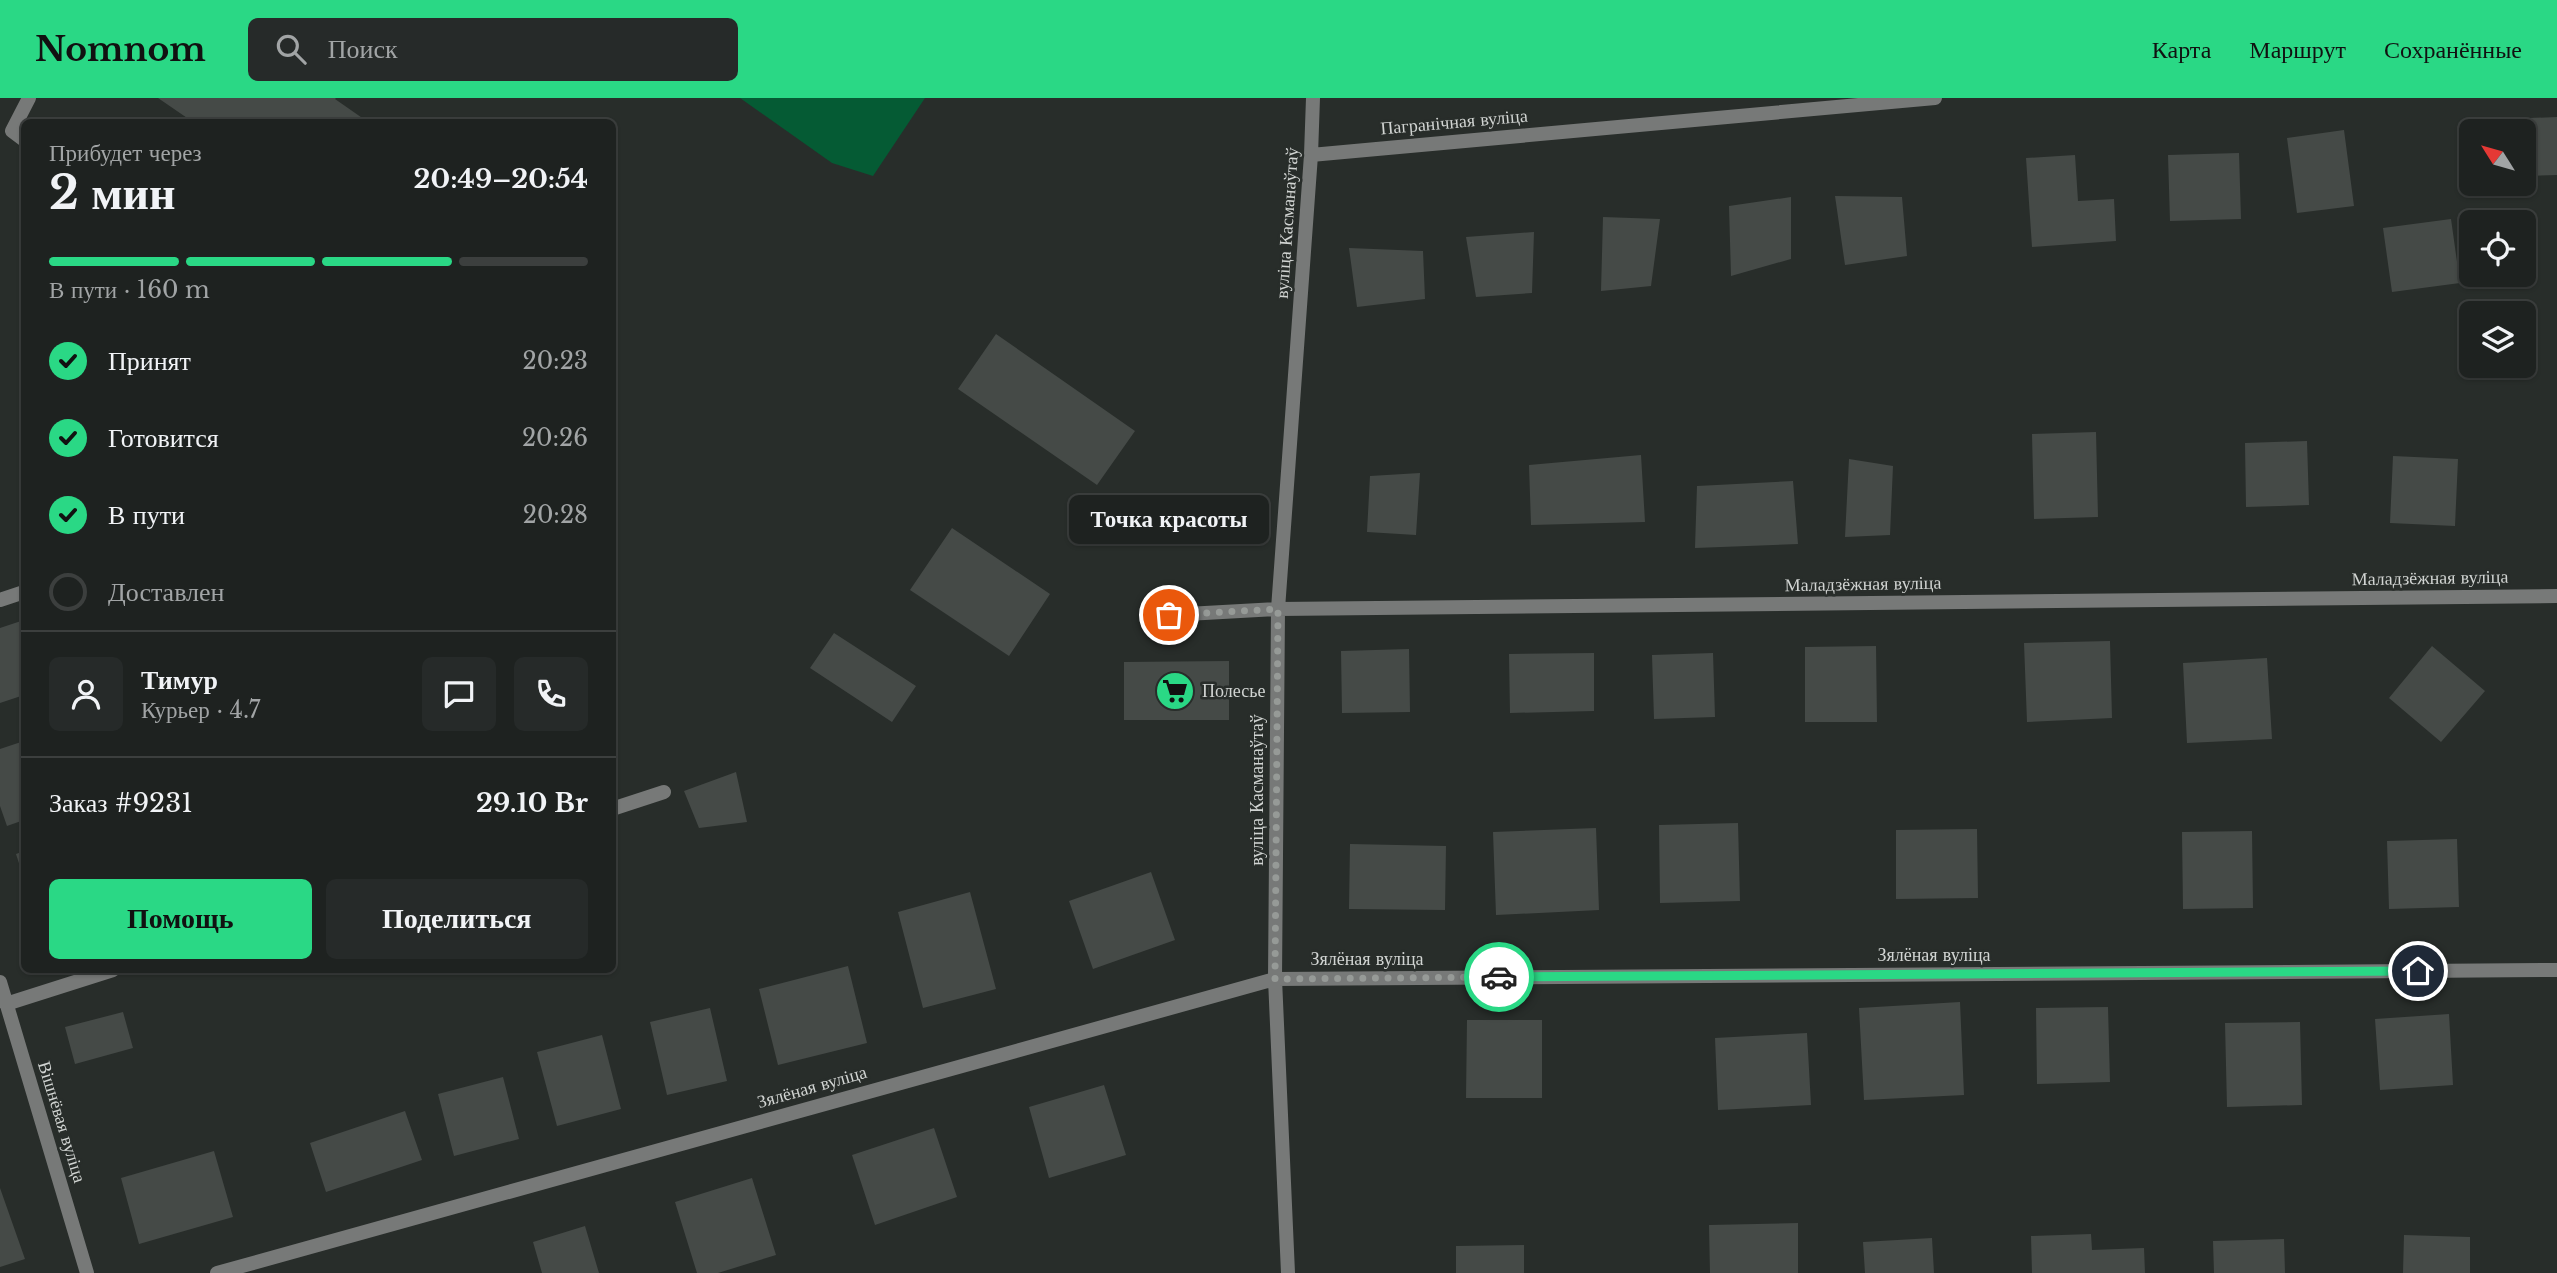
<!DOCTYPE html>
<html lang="ru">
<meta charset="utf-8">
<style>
:root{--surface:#1e2220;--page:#262a29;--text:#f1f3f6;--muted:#a1a4a5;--line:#3c3f3e;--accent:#2ad885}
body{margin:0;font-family:"Libre Baskerville",serif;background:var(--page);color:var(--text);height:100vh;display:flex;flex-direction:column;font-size:26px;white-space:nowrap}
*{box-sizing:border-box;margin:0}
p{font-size:23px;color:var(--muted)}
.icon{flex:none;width:38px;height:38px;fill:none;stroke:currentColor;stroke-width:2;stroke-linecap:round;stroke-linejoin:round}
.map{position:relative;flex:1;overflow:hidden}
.drawer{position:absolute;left:21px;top:21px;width:595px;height:854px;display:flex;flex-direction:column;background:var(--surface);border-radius:10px;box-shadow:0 2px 5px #0004,0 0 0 2px var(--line)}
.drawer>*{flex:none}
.needle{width:46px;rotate:307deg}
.tools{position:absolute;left:2459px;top:21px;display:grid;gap:14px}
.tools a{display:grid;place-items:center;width:77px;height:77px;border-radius:10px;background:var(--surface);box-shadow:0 2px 5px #0004,0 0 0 2px var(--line);font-size:35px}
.pin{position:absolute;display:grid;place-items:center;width:60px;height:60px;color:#fff;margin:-30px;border:4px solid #fff;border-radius:50%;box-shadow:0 2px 7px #0007}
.courier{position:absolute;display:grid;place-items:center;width:70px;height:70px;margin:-35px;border:5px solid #2ad885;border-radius:50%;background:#fff;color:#222;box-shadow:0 2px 9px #0007}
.bubble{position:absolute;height:49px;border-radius:10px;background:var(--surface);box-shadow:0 2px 5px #0004,0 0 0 2px var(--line);font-size:23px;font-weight:700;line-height:49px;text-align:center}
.head em{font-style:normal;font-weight:700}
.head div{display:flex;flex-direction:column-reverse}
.head{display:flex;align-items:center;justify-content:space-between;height:119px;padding:0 28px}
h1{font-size:46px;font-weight:700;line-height:52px}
.bar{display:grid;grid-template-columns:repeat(4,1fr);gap:10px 7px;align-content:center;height:84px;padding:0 28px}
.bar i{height:9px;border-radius:5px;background:var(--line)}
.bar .current{background:var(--accent)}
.bar p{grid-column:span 4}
.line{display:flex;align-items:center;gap:18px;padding:0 28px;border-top:2px solid var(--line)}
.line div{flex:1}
.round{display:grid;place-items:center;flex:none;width:74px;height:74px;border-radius:10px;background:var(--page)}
ol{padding:0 28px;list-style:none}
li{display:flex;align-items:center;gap:21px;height:77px}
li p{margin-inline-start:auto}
li .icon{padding:7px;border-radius:50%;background:var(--accent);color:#111;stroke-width:4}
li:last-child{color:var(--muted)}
li i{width:38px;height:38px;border:4px solid var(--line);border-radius:50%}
.button{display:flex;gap:14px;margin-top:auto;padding:14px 28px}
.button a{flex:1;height:80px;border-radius:10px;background:var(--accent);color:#111;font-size:28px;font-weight:700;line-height:80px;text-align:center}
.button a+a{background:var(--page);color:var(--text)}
header{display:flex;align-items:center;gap:42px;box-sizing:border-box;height:98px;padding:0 35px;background:var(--accent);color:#111}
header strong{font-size:33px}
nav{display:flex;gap:38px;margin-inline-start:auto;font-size:24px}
.search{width:490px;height:63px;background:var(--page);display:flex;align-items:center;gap:18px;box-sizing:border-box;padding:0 24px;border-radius:10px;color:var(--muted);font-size:26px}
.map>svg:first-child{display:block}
</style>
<header>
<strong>Nomnom</strong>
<div class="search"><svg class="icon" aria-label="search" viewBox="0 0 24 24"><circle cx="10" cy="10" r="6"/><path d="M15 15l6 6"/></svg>Поиск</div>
<nav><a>Карта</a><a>Маршрут</a><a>Сохранённые</a></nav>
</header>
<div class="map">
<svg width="2557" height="1175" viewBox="0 0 2557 1175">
<rect width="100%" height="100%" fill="#282d2a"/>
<!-- green -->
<path fill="#055b34" d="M740 0H925L873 78 832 65Z"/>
<!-- building -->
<path fill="#454a47" d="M158 0H336L335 1 368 24H193Z
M2557 19V77L2524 78V33H2480V22Z
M2344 32 2354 108 2297 115 2287 40Z
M2239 55 2241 121 2170 123 2168 57Z
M2075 57 2078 103 2114 101 2116 143 2032 149 2026 60Z
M1835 98 1902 99 1907 158 1845 167Z
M1791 99V161L1731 178 1729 108Z
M1603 119 1660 121 1651 188 1601 193Z
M2451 121 2460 185 2392 194 2383 130Z
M1534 134 1532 195 1476 199 1466 139Z
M1349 150 1423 153 1425 201 1357 209Z
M996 236 1135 333 1097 387 958 291Z
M2096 334 2098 419 2034 421 2032 336Z
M2307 343 2309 407 2246 409 2245 345Z
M1641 357 1645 424 1531 427 1529 367Z
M2393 358 2458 361 2455 428 2390 425Z
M1849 361 1893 368 1890 437 1845 439Z
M1420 375 1416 437 1367 434 1370 378Z
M1793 383 1798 446 1695 450 1697 388Z
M952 430 1050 496 1009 558 910 492Z
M24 522V597L0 605V530Z
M834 535 916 588 892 624 810 570Z
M2110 543 2112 620 2027 624 2024 545Z
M1876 548 1877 624H1805V549Z
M2432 548 2485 593 2441 644 2389 600Z
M1409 551 1410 614 1342 615 1341 553Z
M1594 555V613L1510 615 1509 556Z
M1713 555 1715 619 1654 621 1652 557Z
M2267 560 2272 641 2187 645 2183 565Z
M1229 563V622H1124V564Z
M24 643V722L7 728 0 708V651Z
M736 674 747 724 699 730 684 693Z
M1738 725 1740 803 1660 805 1659 727Z
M1596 730 1599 812 1496 817 1493 734Z
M1977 731 1978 800 1896 801V732Z
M2252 733 2253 810 2183 811 2182 734Z
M2457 741 2459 809 2389 811 2387 743Z
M1350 746 1446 748 1445 812 1349 811Z
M24 753V781L16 756Z
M1151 774 1175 842 1093 871 1069 803Z
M970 794 996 891 923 910 898 814Z
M848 868 867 945 778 967 759 891Z
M1960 904 1964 997 1864 1002 1859 910Z
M2108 909 2110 984 2037 986 2036 910Z
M710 910 727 983 667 997 650 924Z
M123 914 133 950 75 966 65 929Z
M2449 916 2453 987 2380 992 2375 921Z
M1467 922H1542V1000H1466Z
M2300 924 2302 1007 2227 1009 2225 925Z
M1807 935 1811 1007 1718 1012 1715 940Z
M602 937 621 1011 557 1028 537 954Z
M503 979 519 1041 454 1058 438 996Z
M1104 987 1126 1057 1049 1080 1029 1009Z
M405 1013 422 1062 326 1094 310 1045Z
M934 1030 957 1099 875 1127 852 1057Z
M214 1053 233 1119 139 1146 121 1080Z
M752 1080 776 1157 718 1175H697L675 1104Z
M0 1090 25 1161 0 1169Z
M1798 1125V1175H1710L1709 1127Z
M585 1128 599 1175H542L533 1144Z
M2091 1136 2092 1152 2144 1150 2145 1175H2032L2031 1138Z
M2404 1137 2470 1139V1175H2403Z
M1932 1140 1934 1175H1865L1863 1144Z
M2284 1141 2285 1175H2214L2213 1143Z
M1524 1147V1175H1456V1148Z"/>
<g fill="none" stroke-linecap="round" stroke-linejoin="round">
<!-- lane -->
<path stroke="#777978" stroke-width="14" d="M24 42 12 33 29 0
M0 502 24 494"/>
<!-- street -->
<path stroke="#777978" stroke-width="14" d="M1311 57 1935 0
M1169 517 1278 511 2557 498
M612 711 664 694
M0 884 87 1175
M6 906 113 872
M217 1175 1275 881 2557 872
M1288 1175 1275 881 1278 511 1311 57 1313 0"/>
</g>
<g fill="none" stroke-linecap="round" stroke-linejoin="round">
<!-- done -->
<path stroke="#969a97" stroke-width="7" stroke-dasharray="0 12.6" d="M1169 517 1278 511 1275 881 1499 879"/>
<!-- route -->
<path stroke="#2ad885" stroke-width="9" d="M1499 879 2418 873"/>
</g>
<!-- icons -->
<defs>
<symbol id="supermarket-disc" viewBox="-11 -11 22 22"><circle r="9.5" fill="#2ad885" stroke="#282d2a"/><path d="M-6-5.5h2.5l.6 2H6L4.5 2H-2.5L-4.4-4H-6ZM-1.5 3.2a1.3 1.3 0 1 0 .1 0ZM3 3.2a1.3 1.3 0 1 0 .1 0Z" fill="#111"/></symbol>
</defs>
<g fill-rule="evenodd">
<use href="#supermarket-disc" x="1153" y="571" width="44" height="44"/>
</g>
<g text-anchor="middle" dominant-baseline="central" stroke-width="5" stroke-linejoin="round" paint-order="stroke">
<!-- street labels -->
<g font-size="18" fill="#d1d4d2" stroke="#282d2a">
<text transform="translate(1454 24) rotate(-5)">Пагранічная вуліца</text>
<text transform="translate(1287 125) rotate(-86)">вуліца Касманаўтаў</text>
<text transform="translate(2430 480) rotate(-1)">Маладзёжная вуліца</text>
<text transform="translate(1863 486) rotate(-1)">Маладзёжная вуліца</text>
<text transform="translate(1257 692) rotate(-90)">вуліца Касманаўтаў</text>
<text x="1934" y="857">Зялёная вуліца</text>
<text x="1367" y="861">Зялёная вуліца</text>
<text transform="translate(812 989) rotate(-16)">Зялёная вуліца</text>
<text transform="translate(62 1024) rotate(73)">Вішнёвая вуліца</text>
</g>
<!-- poi labels -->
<g font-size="18" fill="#d1d4d2" stroke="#282d2a" text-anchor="start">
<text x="1202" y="593">Полесье</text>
</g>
</g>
</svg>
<div class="tools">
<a><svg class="needle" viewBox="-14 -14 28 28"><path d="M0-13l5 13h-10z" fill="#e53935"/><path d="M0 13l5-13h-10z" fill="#a1a4a5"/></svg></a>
<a><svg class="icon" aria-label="locate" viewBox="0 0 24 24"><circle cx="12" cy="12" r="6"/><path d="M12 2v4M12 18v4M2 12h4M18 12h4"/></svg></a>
<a><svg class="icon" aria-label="layers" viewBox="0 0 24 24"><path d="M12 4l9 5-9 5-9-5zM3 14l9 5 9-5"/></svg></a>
</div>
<div class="pin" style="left:1169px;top:517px;background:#ea580c"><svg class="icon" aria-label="bag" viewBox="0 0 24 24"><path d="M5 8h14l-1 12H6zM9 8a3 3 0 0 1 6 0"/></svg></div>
<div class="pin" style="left:2418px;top:873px;background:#1f2937"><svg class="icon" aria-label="home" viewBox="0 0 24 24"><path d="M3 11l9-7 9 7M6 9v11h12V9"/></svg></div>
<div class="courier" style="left:1499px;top:879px"><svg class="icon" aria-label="car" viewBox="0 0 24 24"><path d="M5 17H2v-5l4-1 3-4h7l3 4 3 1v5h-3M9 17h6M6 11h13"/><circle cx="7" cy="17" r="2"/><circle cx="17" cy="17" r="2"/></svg></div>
<div class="bubble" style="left:1069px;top:397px;width:200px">Точка красоты</div>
<section class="drawer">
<div class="head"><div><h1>2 мин</h1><p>Прибудет через</p></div><em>20:49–20:54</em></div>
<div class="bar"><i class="current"></i><i class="current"></i><i class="current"></i><i></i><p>В пути · 160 m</p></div>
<ol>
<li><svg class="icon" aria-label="check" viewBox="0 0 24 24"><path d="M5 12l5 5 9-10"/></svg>Принят<p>20:23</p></li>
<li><svg class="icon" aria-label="check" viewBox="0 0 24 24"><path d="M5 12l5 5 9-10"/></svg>Готовится<p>20:26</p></li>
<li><svg class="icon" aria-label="check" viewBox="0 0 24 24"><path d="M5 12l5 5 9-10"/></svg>В пути<p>20:28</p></li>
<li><i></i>Доставлен</li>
</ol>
<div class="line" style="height:126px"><a class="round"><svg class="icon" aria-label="person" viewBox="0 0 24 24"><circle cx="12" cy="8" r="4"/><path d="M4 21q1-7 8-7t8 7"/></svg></a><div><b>Тимур</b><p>Курьер · 4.7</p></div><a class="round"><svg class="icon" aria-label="chat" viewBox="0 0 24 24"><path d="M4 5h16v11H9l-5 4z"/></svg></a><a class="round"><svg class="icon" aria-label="phone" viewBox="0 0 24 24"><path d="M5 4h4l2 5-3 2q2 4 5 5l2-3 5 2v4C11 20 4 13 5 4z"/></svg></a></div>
<div class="line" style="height:91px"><div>Заказ #9231</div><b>29.10 Br</b></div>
<div class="button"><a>Помощь</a><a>Поделиться</a></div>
</section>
</div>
